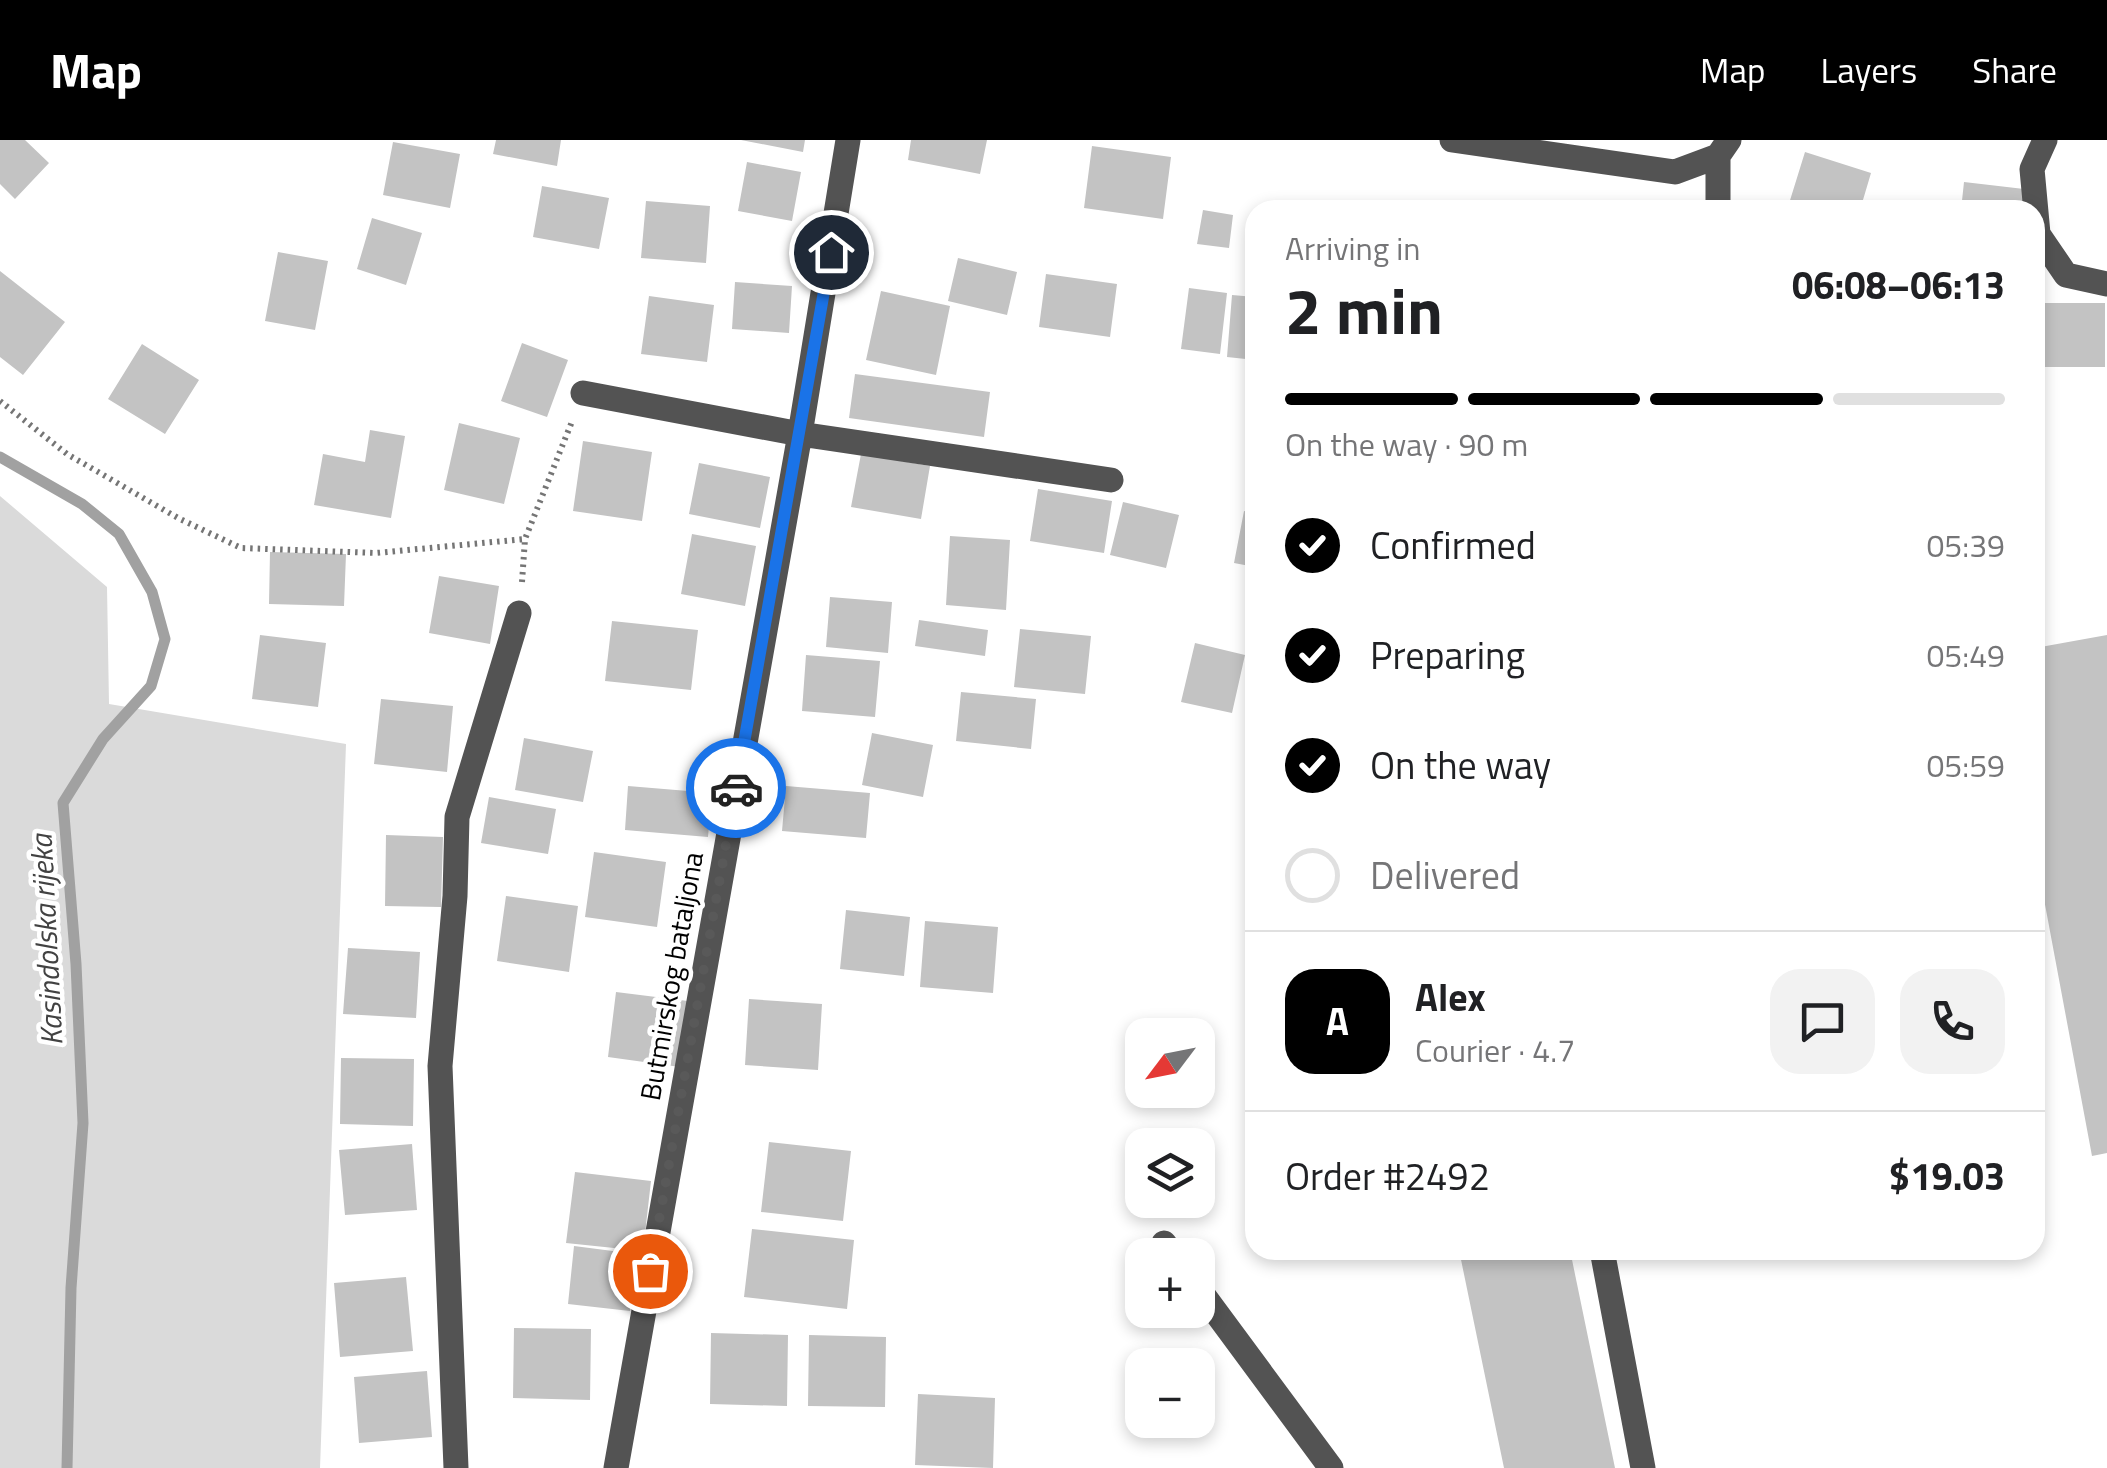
<!DOCTYPE html>
<meta charset="utf-8">
<style>
:root{--surface:#fff;--page:#f2f2f2;--text:#202124;--muted:#757577;--line:#e0e0e0;--accent:#000}
body{margin:0;font-family:"Titillium Web",sans-serif;background:var(--page);color:var(--text);height:100vh;display:flex;flex-direction:column;font-size:38px;white-space:nowrap}
*{box-sizing:border-box;margin:0}
p{font-size:32px;color:var(--muted)}
.icon{flex:none;width:55px;height:55px;fill:none;stroke:currentColor;stroke-width:2;stroke-linecap:round;stroke-linejoin:round}
.map{position:relative;flex:1;overflow:hidden}
.sheet{position:absolute;left:1245px;top:60px;width:800px;height:1060px;display:flex;flex-direction:column;background:var(--surface);border-radius:30px;box-shadow:0 5px 15px #0003}
.sheet>*{flex:none}
.needle{width:65px;rotate:238deg}
.tools{position:absolute;left:1125px;top:878px;display:grid;gap:20px}
.tools a{display:grid;place-items:center;width:90px;height:90px;border-radius:20px;background:var(--surface);box-shadow:0 5px 15px #0003;font-size:50px}
.pin{position:absolute;display:grid;place-items:center;width:85px;height:85px;color:#fff;margin:-42px;border:5px solid #fff;border-radius:50%;box-shadow:0 2px 10px #0007}
.courier{position:absolute;display:grid;place-items:center;width:100px;height:100px;margin:-50px;border:8px solid #1a73e8;border-radius:50%;background:#fff;color:#222;box-shadow:0 2px 12px #0007}
.head em{font-style:normal;font-weight:700}
.head div{display:flex;flex-direction:column-reverse}
.head{display:flex;align-items:center;justify-content:space-between;height:170px;padding:0 40px}
h1{font-size:65px;font-weight:700;line-height:75px}
.bar{display:grid;grid-template-columns:repeat(4,1fr);gap:15px 10px;align-content:center;height:120px;padding:0 40px}
.bar i{height:12px;border-radius:8px;background:var(--line)}
.bar .active{background:var(--accent)}
.bar p{grid-column:span 4}
.line{display:flex;align-items:center;gap:25px;padding:0 40px;border-top:2px solid var(--line)}
.line div{flex:1}
.round{display:grid;place-items:center;flex:none;width:105px;height:105px;border-radius:30px;background:var(--page)}
ol{padding:0 40px;list-style:none}
li{display:flex;align-items:center;gap:30px;height:110px}
li p{margin-inline-start:auto}
li .icon{padding:10px;border-radius:50%;background:var(--accent);color:#fff;stroke-width:4}
li:last-child{color:var(--muted)}
li i{width:55px;height:55px;border:5px solid var(--line);border-radius:50%}
header{display:flex;align-items:center;gap:60px;box-sizing:border-box;height:140px;padding:0 50px;background:var(--accent);color:#fff}
header strong{font-size:48px}
nav{display:flex;gap:55px;margin-inline-start:auto;font-size:35px}
.map>svg:first-child{display:block}
</style>
<header>
<strong>Map</strong>
<nav><a>Map</a><a>Layers</a><a>Share</a></nav>
</header>
<div class="map">
<svg width="2107" height="1328" viewBox="0 0 2107 1328">
<rect width="100%" height="100%" fill="#fff"/>
<!-- green -->
<path fill="#dadada" d="M0 356 107 447 109 564 346 604 320 1328H0Z"/>
<g fill="none" stroke-linecap="round" stroke-linejoin="round">
<!-- stream -->
<path stroke="#a1a1a1" stroke-width="11" d="M0 317 82 364 119 394 152 452 165 499 151 546 103 599 63 663 76 824 83 983 71 1148 67 1328"/>
</g>
<!-- building -->
<path fill="#c3c3c3" d="M0 0H25L49 23 15 59 0 44Z
M496 0H561L557 26 493 14Z
M741 0H805L803 12Z
M911 0H987L980 34 908 20Z
M393 2 460 14 450 68 383 55Z
M1092 6 1171 17 1163 79 1084 68Z
M1805 12 1871 33 1860 70H1787Z
M747 22 801 32 792 81 738 71Z
M1964 42 2024 49 2022 70H1961Z
M542 46 609 58 599 109 533 97Z
M646 61 710 66 706 123 641 118Z
M1203 70 1233 75 1229 108 1197 104Z
M372 78 422 93 406 145 357 129Z
M278 112 328 121 315 190 265 181Z
M958 118 1017 132 1007 175 948 161Z
M0 131 65 182 23 235 0 217Z
M1046 134 1117 144 1110 197 1039 187Z
M735 142 792 146 789 193 732 189Z
M1189 148 1227 153 1220 214 1181 209Z
M881 151 950 166 936 235 866 220Z
M1232 155 1255 157V220L1227 217Z
M649 156 714 165 707 222 641 214Z
M2043 163H2105V227H2043Z
M522 203 568 220 547 277 501 261Z
M142 204 199 240 165 294 108 259Z
M855 234 990 252 984 297 849 278Z
M459 283 520 298 504 364 444 350Z
M370 290 405 296 391 378 314 365 323 314 365 322Z
M583 301 652 312 642 381 573 371Z
M861 314 930 326 921 379 851 367Z
M699 323 770 337 760 388 689 374Z
M1038 349 1112 361 1104 413 1030 401Z
M1123 362 1179 375 1166 428 1110 415Z
M1244 371 1255 373V427L1234 423Z
M692 394 756 406 745 466 681 454Z
M950 396 1010 400 1006 470 946 465Z
M270 412 346 414 344 466 269 464Z
M439 436 499 446 490 504 429 493Z
M830 457 892 462 888 513 826 507Z
M919 480 988 490 985 516 915 506Z
M612 481 698 490 691 550 605 541Z
M1020 489 1091 496 1085 554 1014 547Z
M260 495 326 503 318 567 252 559Z
M2107 495V1013L2092 1016 2035 711V508Z
M1195 503 1245 515 1232 573 1181 562Z
M806 515 880 521 875 577 802 571Z
M961 552 1036 559 1031 609 956 601Z
M381 559 453 566 447 632 374 624Z
M872 593 933 605 923 657 862 645Z
M524 598 593 611 583 662 515 650Z
M628 646 712 653 708 697 625 690Z
M786 646 870 653 866 698 782 691Z
M489 657 556 669 548 714 481 703Z
M386 695 443 697 441 767 385 766Z
M594 712 666 722 657 787 585 777Z
M506 756 578 766 569 832 497 821Z
M846 770 910 777 904 836 840 829Z
M925 781 998 787 993 853 920 847Z
M348 808 420 812 416 878 343 874Z
M616 852 688 861 680 927 608 917Z
M749 859 822 864 818 930 745 925Z
M341 918 414 919 413 986 340 984Z
M769 1002 851 1011 843 1081 761 1072Z
M412 1004 417 1070 345 1075 339 1010Z
M575 1032 651 1041 643 1111 566 1103Z
M752 1089 854 1100 847 1169 744 1157Z
M574 1106 636 1114 630 1171 568 1164Z
M1459 1110H1570L1615 1328H1504Z
M406 1137 413 1211 340 1217 334 1143Z
M514 1188 591 1189 590 1260 513 1258Z
M711 1193 788 1195 787 1266 710 1264Z
M809 1195 886 1197 885 1267 808 1266Z
M427 1231 432 1297 359 1303 354 1237Z
M918 1254 995 1258 993 1328 915 1325Z"/>
<g fill="none" stroke-linecap="round" stroke-linejoin="round">
<!-- path -->
<path stroke="#757575" stroke-width="6" stroke-dasharray="2.5 5" stroke-linecap="butt" d="M0 261 67 314 178 378 241 408 376 413 525 399
M522 442 525 399 573 279"/>
<!-- minor -->
<path stroke="#535353" stroke-width="25" d="M1452 0 1675 32 1718 16 1729 0
M2045 0 2032 29 2038 94 2066 135 2107 144
M1718 70V16
M583 253 800 294 1111 340
M1164 1103 1173 1115
M1602 1110 1643 1328
M1198 1148 1331 1328
M456 1328 440 926 455 756 457 677 519 473
M616 1328 800 294 848 0"/>
</g>
<g fill="none" stroke-linecap="round" stroke-linejoin="round">
<!-- done -->
<path stroke="#595959" stroke-width="10" stroke-dasharray="0 18" d="M650 1131 736 648"/>
<!-- route -->
<path stroke="#1a73e8" stroke-width="12" d="M736 648 831 112"/>
</g>
<g text-anchor="middle" dominant-baseline="central" stroke-width="9" stroke-linejoin="round" paint-order="stroke">
<!-- street labels -->
<g font-size="28" fill="#000" stroke="#fff">
<text transform="translate(671 836) rotate(-80)">Butmirskog bataljona</text>
</g>
<!-- water labels -->
<g font-size="30" font-style="italic" fill="#424242" stroke="#fff">
<text transform="translate(46 800) rotate(-93)">Kasindolska rijeka</text>
</g>
</g>
</svg>
<div class="tools">
<a><svg class="needle" viewBox="-14 -14 28 28"><path d="M0-13l5 13h-10z" fill="#e53935"/><path d="M0 13l5-13h-10z" fill="#757577"/></svg></a>
<a><svg class="icon" aria-label="layers" viewBox="0 0 24 24"><path d="M12 4l9 5-9 5-9-5zM3 14l9 5 9-5"/></svg></a>
<a>+</a>
<a>−</a>
</div>
<div class="pin" style="left:650px;top:1131px;background:#ea580c"><svg class="icon" aria-label="bag" viewBox="0 0 24 24"><path d="M5 8h14l-1 12H6zM9 8a3 3 0 0 1 6 0"/></svg></div>
<div class="pin" style="left:831px;top:112px;background:#1f2937"><svg class="icon" aria-label="home" viewBox="0 0 24 24"><path d="M3 11l9-7 9 7M6 9v11h12V9"/></svg></div>
<div class="courier" style="left:736px;top:648px"><svg class="icon" aria-label="car" viewBox="0 0 24 24"><path d="M5 17H2v-5l4-1 3-4h7l3 4 3 1v5h-3M9 17h6M6 11h13"/><circle cx="7" cy="17" r="2"/><circle cx="17" cy="17" r="2"/></svg></div>
<section class="sheet">
<div class="head"><div><h1>2 min</h1><p>Arriving in</p></div><em>06:08–06:13</em></div>
<div class="bar"><i class="active"></i><i class="active"></i><i class="active"></i><i></i><p>On the way · 90 m</p></div>
<ol>
<li><svg class="icon" aria-label="check" viewBox="0 0 24 24"><path d="M5 12l5 5 9-10"/></svg>Confirmed<p>05:39</p></li>
<li><svg class="icon" aria-label="check" viewBox="0 0 24 24"><path d="M5 12l5 5 9-10"/></svg>Preparing<p>05:49</p></li>
<li><svg class="icon" aria-label="check" viewBox="0 0 24 24"><path d="M5 12l5 5 9-10"/></svg>On the way<p>05:59</p></li>
<li><i></i>Delivered</li>
</ol>
<div class="line" style="height:180px"><b class="round" style="background:var(--accent);color:#fff">A</b><div><b>Alex</b><p>Courier · 4.7</p></div><a class="round"><svg class="icon" aria-label="chat" viewBox="0 0 24 24"><path d="M4 5h16v11H9l-5 4z"/></svg></a><a class="round"><svg class="icon" aria-label="phone" viewBox="0 0 24 24"><path d="M5 4h4l2 5-3 2q2 4 5 5l2-3 5 2v4C11 20 4 13 5 4z"/></svg></a></div>
<div class="line" style="height:130px"><div>Order #2492</div><b>$19.03</b></div>
</section>
</div>
